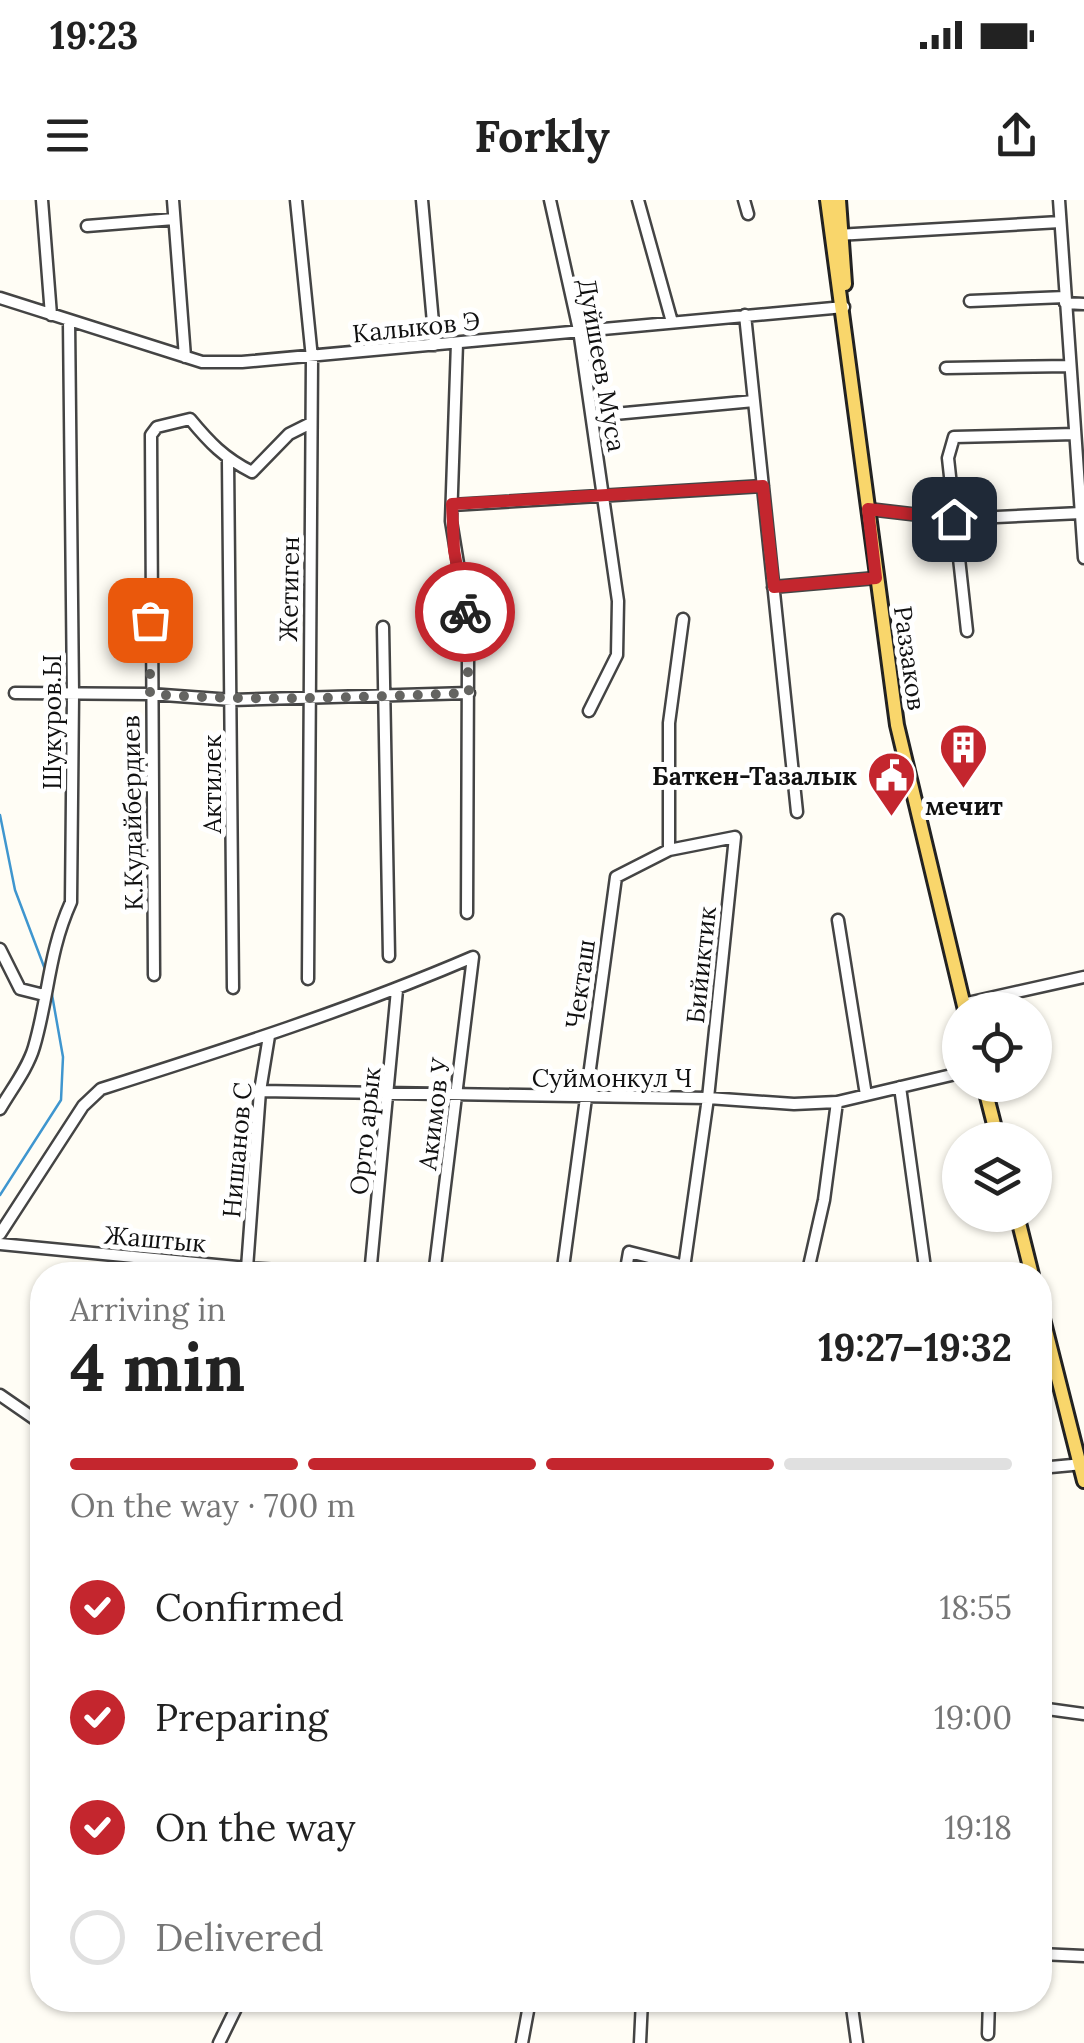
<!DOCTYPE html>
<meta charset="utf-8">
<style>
:root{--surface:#fff;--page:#f6f6f6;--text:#222;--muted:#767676;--line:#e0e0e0;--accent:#c4262e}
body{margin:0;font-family:Lora,serif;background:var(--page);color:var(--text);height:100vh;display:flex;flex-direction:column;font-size:38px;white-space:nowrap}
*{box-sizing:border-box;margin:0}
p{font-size:32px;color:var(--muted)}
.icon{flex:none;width:55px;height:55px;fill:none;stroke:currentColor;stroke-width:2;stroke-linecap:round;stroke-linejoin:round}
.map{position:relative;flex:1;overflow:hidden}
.drawer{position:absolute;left:30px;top:1062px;width:1022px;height:750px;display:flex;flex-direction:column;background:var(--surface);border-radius:40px;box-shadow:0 2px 8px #0004}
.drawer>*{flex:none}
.buttons{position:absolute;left:942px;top:792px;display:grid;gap:20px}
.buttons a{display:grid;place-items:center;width:110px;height:110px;border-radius:50%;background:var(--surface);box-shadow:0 2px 8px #0004;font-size:50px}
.pin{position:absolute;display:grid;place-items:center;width:85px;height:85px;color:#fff;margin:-42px;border-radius:20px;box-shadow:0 5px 15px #0006}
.courier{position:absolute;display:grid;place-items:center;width:100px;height:100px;margin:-50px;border:8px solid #c4262e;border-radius:50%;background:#fff;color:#222;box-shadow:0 2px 12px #0007}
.summary em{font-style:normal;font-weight:700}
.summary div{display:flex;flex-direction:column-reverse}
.summary{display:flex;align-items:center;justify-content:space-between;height:170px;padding:0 40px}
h1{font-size:65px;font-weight:700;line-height:75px}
.bar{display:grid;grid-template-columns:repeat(4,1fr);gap:15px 10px;align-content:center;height:120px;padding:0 40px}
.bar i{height:12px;border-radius:8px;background:var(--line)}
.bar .selected{background:var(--accent)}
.bar p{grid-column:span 4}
ol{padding:0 40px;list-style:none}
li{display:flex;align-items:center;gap:30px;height:110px}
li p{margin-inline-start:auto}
li .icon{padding:10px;border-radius:50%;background:var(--accent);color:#fff;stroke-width:4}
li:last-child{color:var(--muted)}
li i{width:55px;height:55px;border:5px solid var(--line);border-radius:50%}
.status{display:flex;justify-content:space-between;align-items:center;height:70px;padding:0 50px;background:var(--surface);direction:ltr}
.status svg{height:28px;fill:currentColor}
header{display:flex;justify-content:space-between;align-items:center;height:130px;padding:0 40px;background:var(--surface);font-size:45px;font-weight:700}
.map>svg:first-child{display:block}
</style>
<div class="status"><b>19:23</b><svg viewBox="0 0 49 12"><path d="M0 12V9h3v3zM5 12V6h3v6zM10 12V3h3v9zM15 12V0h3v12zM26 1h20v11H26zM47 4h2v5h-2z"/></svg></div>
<header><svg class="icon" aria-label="menu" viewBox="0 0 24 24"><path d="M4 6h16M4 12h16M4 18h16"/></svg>Forkly<svg class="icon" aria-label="share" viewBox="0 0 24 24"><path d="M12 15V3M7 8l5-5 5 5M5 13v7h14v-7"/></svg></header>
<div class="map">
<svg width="1084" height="1843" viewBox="0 0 1084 1843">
<rect width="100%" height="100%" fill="#fffdf5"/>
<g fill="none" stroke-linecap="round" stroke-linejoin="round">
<!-- stream -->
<path stroke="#3f96cf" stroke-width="2.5" d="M0 615 15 690 46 772
M0 995 61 900 63 857 51 789"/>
<defs>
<path id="minor" d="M42 0 51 115
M173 0 185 157
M296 0 312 158 308 779
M422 0 435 145
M550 0 579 130 618 401 617 455 589 511
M638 0 672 122
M744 0 748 14
M1059 0 1084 358
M87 26 174 19
M837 35 1060 22
M0 98 202 162H242L844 107
M970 101 1065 97
M1065 103 1084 104
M745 115 797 612
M457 143 451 321 465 406 468 459 467 713
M946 168 1070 166
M593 216 754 201
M228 260 233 788
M452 305 763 286
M868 309 954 319 1081 313
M773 387 876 378
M383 427 389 756
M967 431 948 258 954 237 1075 234
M15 493 150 494 232 500 469 493
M669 650V523L683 419
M838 720 866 895
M0 749 20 789 44 795
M154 775 151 235 157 227 190 219C209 242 224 258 252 272L289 234 311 223
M963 804 1084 777
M900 887 926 1075
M260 891 708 898 794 904 837 902 960 873
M0 909C11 890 28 868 34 847 49 796 48 753 71 702L73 494 69 121
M0 1034 83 906 101 889C227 849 352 809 473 757L434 1075
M0 1044 247 1068 366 1075
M247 1068 260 891 269 836
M370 1075 397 790
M562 1075 616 677 669 650 735 637 708 898 683 1075
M625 1075 629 1052 685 1066
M807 1075 824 1000 837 902
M0 1195 42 1224
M1040 1268 1083 1264
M1040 1508 1084 1514
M1040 1754 1084 1756
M851 1800 857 1843
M988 1834 989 1800
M219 1843 240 1800
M522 1843 530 1800
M640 1843 642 1800"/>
<path id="major" d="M827 0 897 525 965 810
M839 0 845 84
M984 885 998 940
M1017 1015 1032 1075
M1040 1107 1084 1281"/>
</defs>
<!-- minor casing -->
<use href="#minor" stroke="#444" stroke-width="15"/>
<!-- major casing -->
<use href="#major" stroke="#222" stroke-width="18"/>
<!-- minor -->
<use href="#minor" stroke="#fff" stroke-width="10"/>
<!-- major -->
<use href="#major" stroke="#f9d66b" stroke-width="12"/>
</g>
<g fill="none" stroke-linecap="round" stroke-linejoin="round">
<!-- done -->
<path stroke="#646461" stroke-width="10" stroke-dasharray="0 18" d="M150 420V494C257 502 362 497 469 493L465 412"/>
<!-- route -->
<path stroke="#c4262e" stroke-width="12" d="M465 412 454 350 452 304 763 286 774 387 876 378 868 309 954 319"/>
</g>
<!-- icons -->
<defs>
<symbol id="building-pin" viewBox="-11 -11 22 30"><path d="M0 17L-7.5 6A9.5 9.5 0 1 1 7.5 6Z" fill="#c4262e" stroke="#fff"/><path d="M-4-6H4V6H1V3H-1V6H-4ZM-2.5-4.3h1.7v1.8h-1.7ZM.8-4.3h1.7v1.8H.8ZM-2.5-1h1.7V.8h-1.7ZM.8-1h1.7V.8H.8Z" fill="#fff"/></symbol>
<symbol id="civic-pin" viewBox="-11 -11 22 30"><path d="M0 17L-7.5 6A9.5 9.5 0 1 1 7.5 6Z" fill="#c4262e" stroke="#fff"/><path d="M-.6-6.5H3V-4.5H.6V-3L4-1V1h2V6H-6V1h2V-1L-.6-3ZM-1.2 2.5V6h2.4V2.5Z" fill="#fff"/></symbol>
</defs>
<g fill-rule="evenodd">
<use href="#building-pin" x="936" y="520" width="55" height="75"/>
<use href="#civic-pin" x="864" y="548" width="55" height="75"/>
</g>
<g text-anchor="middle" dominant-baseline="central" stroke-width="10" stroke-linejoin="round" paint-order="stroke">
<!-- street labels -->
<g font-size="25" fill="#111" stroke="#fff">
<text transform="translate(416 127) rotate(-6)">Калыков Э</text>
<text transform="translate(602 165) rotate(80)">Дуйшеев Муса</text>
<text transform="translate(289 389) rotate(-89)">Жетиген</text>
<text transform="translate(910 458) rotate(82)">Раззаков</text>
<text transform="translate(52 522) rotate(-90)">Шукуров.Ы</text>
<text transform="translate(212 584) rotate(-90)">Актилек</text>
<text transform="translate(132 613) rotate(-91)">К.Кудайбердиев</text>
<text transform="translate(701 765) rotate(-84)">Бийиктик</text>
<text transform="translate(580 784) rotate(-82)">Чекташ</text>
<text x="612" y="878">Суймонкул Ч</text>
<text transform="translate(434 914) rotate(-83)">Акимов У</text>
<text transform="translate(365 931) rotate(-84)">Орто арык</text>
<text transform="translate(237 950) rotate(-85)">Нишанов С</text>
<text transform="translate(155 1039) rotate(5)">Жаштык</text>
</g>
<!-- poi labels -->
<g font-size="25" font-weight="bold" fill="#111" stroke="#fff" text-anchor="end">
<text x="857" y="576">Баткен-Тазалык</text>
<text x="964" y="606" text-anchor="middle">мечит</text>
</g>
</g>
</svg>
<div class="buttons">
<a><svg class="icon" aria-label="locate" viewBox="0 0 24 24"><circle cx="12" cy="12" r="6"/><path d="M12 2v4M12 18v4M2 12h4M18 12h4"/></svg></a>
<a><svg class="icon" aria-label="layers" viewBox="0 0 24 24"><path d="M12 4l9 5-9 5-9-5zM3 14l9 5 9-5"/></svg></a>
</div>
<div class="pin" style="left:150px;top:420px;background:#ea580c"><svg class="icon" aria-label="bag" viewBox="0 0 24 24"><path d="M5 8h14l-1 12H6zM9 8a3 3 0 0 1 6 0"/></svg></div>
<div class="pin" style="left:954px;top:319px;background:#1f2937"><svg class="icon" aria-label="home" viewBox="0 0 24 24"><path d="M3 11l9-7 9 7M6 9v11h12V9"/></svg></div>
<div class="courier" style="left:465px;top:412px"><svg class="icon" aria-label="bike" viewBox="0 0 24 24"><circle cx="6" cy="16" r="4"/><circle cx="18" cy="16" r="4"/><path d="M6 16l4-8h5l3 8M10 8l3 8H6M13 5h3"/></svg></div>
<section class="drawer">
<div class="summary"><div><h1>4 min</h1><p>Arriving in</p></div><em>19:27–19:32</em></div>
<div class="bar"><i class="selected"></i><i class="selected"></i><i class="selected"></i><i></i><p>On the way · 700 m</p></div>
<ol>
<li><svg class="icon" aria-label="check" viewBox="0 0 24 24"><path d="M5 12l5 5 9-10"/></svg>Confirmed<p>18:55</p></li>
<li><svg class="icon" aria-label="check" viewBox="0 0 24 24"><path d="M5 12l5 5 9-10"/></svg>Preparing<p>19:00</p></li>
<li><svg class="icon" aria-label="check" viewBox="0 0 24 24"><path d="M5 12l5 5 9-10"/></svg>On the way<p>19:18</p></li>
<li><i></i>Delivered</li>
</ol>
</section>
</div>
